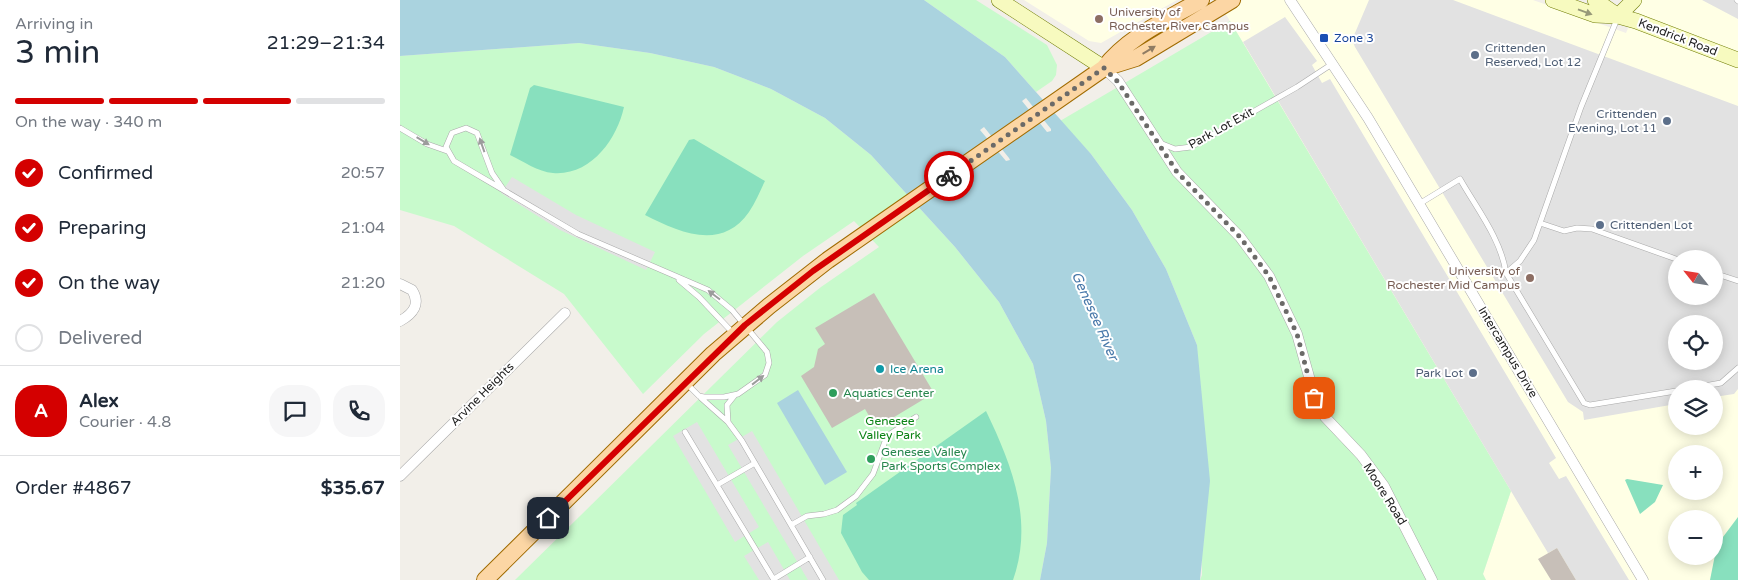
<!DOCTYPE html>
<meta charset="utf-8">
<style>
:root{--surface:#fff;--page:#f6f6f7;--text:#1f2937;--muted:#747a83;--line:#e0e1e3;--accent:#d40000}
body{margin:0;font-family:"Varela Round",sans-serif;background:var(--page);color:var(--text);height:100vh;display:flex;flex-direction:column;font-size:19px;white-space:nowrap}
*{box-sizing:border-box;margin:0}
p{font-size:16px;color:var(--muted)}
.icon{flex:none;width:28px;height:28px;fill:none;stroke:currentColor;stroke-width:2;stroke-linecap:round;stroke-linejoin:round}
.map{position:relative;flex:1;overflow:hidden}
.drawer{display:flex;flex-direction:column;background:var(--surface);width:400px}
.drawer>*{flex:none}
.needle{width:32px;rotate:300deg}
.fabs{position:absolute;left:1268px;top:250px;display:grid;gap:10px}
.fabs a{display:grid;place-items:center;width:55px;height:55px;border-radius:50%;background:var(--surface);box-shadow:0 2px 12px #0003;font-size:25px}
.pin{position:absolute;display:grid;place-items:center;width:42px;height:42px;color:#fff;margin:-21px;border-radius:10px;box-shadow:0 2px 8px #0006}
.courier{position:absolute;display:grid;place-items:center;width:50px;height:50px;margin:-25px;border:4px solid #d40000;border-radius:50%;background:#fff;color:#222;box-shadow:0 1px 6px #0007}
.headline em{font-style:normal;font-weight:600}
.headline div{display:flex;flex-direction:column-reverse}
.headline{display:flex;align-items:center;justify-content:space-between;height:85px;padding:0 15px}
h1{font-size:32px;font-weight:600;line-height:38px}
.bar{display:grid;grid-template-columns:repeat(4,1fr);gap:8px 5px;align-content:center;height:60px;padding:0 15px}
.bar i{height:6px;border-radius:4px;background:var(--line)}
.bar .on{background:var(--accent)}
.bar p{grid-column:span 4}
.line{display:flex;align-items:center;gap:12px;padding:0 15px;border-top:1px solid var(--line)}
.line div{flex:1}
.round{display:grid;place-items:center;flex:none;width:52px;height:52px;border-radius:20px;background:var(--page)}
ol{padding:0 15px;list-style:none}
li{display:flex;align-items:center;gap:15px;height:55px}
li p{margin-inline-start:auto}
li .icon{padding:5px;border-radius:50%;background:var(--accent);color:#fff;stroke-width:4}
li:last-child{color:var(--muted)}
li i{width:28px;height:28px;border:2px solid var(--line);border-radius:50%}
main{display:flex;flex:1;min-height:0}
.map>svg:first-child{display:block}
</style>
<main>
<section class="drawer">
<div class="headline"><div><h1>3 min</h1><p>Arriving in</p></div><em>21:29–21:34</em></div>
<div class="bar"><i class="on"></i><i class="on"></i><i class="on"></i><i></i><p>On the way · 340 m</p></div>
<ol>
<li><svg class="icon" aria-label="check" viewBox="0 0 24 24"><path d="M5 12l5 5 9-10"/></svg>Confirmed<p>20:57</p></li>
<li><svg class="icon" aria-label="check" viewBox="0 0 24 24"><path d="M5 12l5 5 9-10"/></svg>Preparing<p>21:04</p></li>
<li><svg class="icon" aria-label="check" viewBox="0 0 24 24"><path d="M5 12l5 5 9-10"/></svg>On the way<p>21:20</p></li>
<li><i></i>Delivered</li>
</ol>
<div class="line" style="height:90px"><b class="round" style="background:var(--accent);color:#fff">A</b><div><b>Alex</b><p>Courier · 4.8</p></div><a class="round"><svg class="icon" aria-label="chat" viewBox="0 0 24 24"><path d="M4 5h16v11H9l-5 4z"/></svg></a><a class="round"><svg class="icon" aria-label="phone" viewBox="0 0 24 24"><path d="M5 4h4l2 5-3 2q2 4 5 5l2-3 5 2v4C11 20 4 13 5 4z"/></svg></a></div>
<div class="line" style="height:65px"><div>Order #4867</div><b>$35.67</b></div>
</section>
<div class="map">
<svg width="1338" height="580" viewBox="0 0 1338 580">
<rect width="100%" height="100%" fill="#f2efe9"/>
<!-- education -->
<path fill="#ffffe5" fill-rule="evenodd" d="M624 0H777L701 43 689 41Z
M843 0H1133L1226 33 1240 0H1338V580H1086L1083 574 1111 491 824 11ZM1276 259H1314V296H1276ZM1276 324H1314V361H1276ZM1276 389H1314V426H1276ZM1276 454H1314V491H1276ZM1276 519H1314V556H1276Z"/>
<!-- park -->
<path fill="#c8facc" d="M524 0H576L647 45 657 65 656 75 652 81 636 92 605 57Z
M830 21 1111 491 1083 574 1086 580H800L802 575 797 345 766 269 732 210 691 154 660 121Z
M179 43 250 53 314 67 371 89 425 118 471 155 555 247 599 302 633 364 646 421 651 468 647 543 640 580H115L377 322 421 287 479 247 454 221 403 256 304 334 243 394 164 294 54 226 0 210V56Z"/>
<!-- pitch -->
<path fill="#88e0be" d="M134 85 224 107C217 139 191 176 153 173 138 172 123 161 110 155L130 88Z
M294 139 365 181C360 191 356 202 349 212 321 252 279 232 245 215L289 140Z
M586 411C612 465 634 521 613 580H469L462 572 441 533 443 515 457 505 456 503Z
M1227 479 1263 485 1255 502 1240 514 1225 480Z
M1338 517V580H1310L1317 545Z"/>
<!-- parking -->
<path fill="#e2e2e2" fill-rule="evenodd" d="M969 0H1053L1338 106V389L1334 394 1314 397V389H1276V404L1184 420 1183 412 1168 402 955 47 952 40ZM1276 259H1314V296H1276ZM1276 324H1314V361H1276Z
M1302 0H1338V19Z
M885 17 917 61 912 65 922 83 930 79 1156 458 1149 463 1159 479 1166 476 1229 580H1176L1157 548 1148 553 843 42Z
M112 177 176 215 255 252 246 270 160 230 101 193Z
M297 422 359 527 335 542 273 436Z
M352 431 439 580H408L328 445Z
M368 542 390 580H359L344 556Z"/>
<!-- water -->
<path fill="#aad3df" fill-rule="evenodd" d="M0 0H524L605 57 691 154 732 210 766 269 797 345 810 481 800 580H640L647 543 651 468 646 421 633 364 599 302 555 247 471 155 425 118 371 89 314 67 250 53 179 43 0 56ZM626 98 651 129V131L647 132 622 101ZM584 127 609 158 610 160 606 161 580 130ZM543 155 569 186V189H565L540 158Z
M398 390 447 472 425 485 377 403Z"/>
<!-- building -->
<path fill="#c7bfb8" d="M474 293 534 393 476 428 465 409 432 428 401 376 414 367 418 349 425 344 415 328Z
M1157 548 1176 580H1151L1138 559Z"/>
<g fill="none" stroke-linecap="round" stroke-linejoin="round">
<defs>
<path id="lane" d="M1337 0 1338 1
M0 128 27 144 47 151
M760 143 775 149 791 147 897 87 932 64
M103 189 92 173 77 133 66 128 52 133 46 147 54 161 178 234 308 290 332 310 367 352 369 363 365 375 338 394 324 397H304L299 396 287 384
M1019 204 1060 179C1077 209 1101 239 1106 273L1184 403 1190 405 1276 391
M1140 223 1164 231 1177 228 1192 229 1276 259
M1106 273 1120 261 1134 240 1181 107 1217 19
M1314 273 1338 281
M279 280 299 297 334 334
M1287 389 1321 383 1338 368
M301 398 328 422 327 405 335 395
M328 422 342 441 423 580
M285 432 374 580
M317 485 355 463
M391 525 407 516 424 514 437 510 456 496 473 474 487 436 516 417
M374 579 410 557"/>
<path id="street" d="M890 0 968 118 1243 580
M704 68 718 81 777 172 840 237 869 276 897 334 917 405 925 417 961 455 984 486 1032 580
M0 284 12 290C21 304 13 314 0 321
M0 476 165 313"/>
<path id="secondary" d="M599 0 704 68
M1153 0 1195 15 1218 16 1236 21 1338 60
M1195 0 1218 16
M1218 16 1234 0"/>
<path id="primary" d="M704 68 736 58 832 0
M85 580 313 354 369 306 428 260 704 68C729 36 767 20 801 0"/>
</defs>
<!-- lane casing -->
<use href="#lane" stroke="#a9a9a9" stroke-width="6"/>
<!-- street casing -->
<use href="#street" stroke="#a9a9a9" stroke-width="11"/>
<!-- secondary casing -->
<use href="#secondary" stroke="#707d05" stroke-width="16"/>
<!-- primary casing -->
<use href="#primary" stroke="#a06b00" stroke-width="18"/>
<!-- lane -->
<use href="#lane" stroke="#fff" stroke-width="5"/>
<!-- street -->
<use href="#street" stroke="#fff" stroke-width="10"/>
<!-- secondary -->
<use href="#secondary" stroke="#f7fabf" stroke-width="15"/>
<!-- primary -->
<use href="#primary" stroke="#fcd6a4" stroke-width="16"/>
</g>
<!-- one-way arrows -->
<defs><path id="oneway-solid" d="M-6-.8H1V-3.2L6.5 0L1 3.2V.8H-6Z" transform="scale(1.25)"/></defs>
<use fill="#979978" href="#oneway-solid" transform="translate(1185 12) rotate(20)"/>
<use fill="#8f7c63" href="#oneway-solid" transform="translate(749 50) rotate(-31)"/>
<g fill="#9c9c9c">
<use href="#oneway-solid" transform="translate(23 141) rotate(31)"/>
<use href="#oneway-solid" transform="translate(82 145) rotate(-109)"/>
<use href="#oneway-solid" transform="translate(314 295) rotate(-143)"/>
<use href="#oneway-solid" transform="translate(358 380) rotate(-38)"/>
</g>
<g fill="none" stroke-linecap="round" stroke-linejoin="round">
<!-- done -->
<path stroke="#6b6a68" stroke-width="5" stroke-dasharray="0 9" d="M549 176 704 68 718 82 777 172 840 237 869 276 897 334 914 398"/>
<!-- route -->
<path stroke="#d40000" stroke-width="6" d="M148 518 345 325 413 271 549 176"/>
</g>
<!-- markers -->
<g fill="#8d6e63" stroke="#fff" stroke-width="2">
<circle cx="699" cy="19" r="5"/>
<circle cx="1130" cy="278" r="5"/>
</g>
<rect fill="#1a4fb4" stroke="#fff" stroke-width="2" x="919" y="33" width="10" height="10" rx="2.5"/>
<g fill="#5c6f8a" stroke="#fff" stroke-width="2">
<circle cx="1075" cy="55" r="5"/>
<circle cx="1267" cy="121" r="5"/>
<circle cx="1200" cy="225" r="5"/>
<circle cx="1073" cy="373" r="5"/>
</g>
<circle fill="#0f9aa8" stroke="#fff" stroke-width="2" cx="480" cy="369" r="5"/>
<g fill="#2e9e5b" stroke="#fff" stroke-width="2">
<circle cx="433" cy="393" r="5"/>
<circle cx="471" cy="459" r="5"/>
</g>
<g text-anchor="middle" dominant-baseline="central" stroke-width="4" stroke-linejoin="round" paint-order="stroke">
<!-- education labels -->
<g font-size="12" fill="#785e54" stroke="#fff" text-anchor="start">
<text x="709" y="12">University of<tspan x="709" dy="14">Rochester River Campus</tspan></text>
<text x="1120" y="271" text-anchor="end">University of<tspan x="1120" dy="14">Rochester Mid Campus</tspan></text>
</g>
<!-- street labels -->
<g font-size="12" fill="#222" stroke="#fff">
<text transform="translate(1278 37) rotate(21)">Kendrick Road</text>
<text transform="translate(821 128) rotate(-29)">Park Lot Exit</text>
<text transform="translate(1108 352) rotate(59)">Intercampus Drive</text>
<text transform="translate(82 394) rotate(-45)">Arvine Heights</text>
<text transform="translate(985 494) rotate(58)">Moore Road</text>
</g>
<!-- transit labels -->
<g font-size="12" fill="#164399" stroke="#fff" text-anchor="start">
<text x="934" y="38">Zone 3</text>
</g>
<!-- service labels -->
<g font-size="12" fill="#4e5e75" stroke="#fff" text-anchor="start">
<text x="1085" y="48">Crittenden<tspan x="1085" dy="14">Reserved, Lot 12</tspan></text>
<text x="1257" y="114" text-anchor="end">Crittenden<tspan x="1257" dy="14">Evening, Lot 11</tspan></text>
<text x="1210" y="225">Crittenden Lot</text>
<text x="1063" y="373" text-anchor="end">Park Lot</text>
</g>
<!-- culture labels -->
<g font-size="12" fill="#0d838f" stroke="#fff" text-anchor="start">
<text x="490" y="369">Ice Arena</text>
</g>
<!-- leisure labels -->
<g font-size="12" fill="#27864d" stroke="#fff" text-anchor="start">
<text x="443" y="393">Aquatics Center</text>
<text x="481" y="452">Genesee Valley<tspan x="481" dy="14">Park Sports Complex</tspan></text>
</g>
<!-- park labels -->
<g font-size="12" fill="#0c8416" stroke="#fff">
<text x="490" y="421">Genesee<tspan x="490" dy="14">Valley Park</tspan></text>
</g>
<!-- water labels -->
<g font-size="14" font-style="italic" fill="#4a7aab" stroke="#fff">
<text transform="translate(695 316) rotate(66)">Genesee River</text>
</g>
</g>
</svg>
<div class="fabs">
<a><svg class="needle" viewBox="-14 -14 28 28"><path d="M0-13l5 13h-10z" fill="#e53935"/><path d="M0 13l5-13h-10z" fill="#747a83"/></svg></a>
<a><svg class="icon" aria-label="locate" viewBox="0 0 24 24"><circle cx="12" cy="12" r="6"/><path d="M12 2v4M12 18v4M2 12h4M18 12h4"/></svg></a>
<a><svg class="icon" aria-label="layers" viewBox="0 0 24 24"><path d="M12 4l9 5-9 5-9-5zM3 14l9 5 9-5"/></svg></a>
<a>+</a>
<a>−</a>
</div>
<div class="pin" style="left:914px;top:398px;background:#ea580c"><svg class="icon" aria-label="bag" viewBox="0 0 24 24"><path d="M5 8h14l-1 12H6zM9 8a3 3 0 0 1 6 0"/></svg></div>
<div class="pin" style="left:148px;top:518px;background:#1f2937"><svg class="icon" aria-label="home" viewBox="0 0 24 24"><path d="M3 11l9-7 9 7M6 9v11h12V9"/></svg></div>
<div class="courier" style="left:549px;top:176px"><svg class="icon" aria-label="bike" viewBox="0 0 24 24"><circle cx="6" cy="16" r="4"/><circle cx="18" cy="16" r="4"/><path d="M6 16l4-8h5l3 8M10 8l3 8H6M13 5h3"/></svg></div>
</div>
</main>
